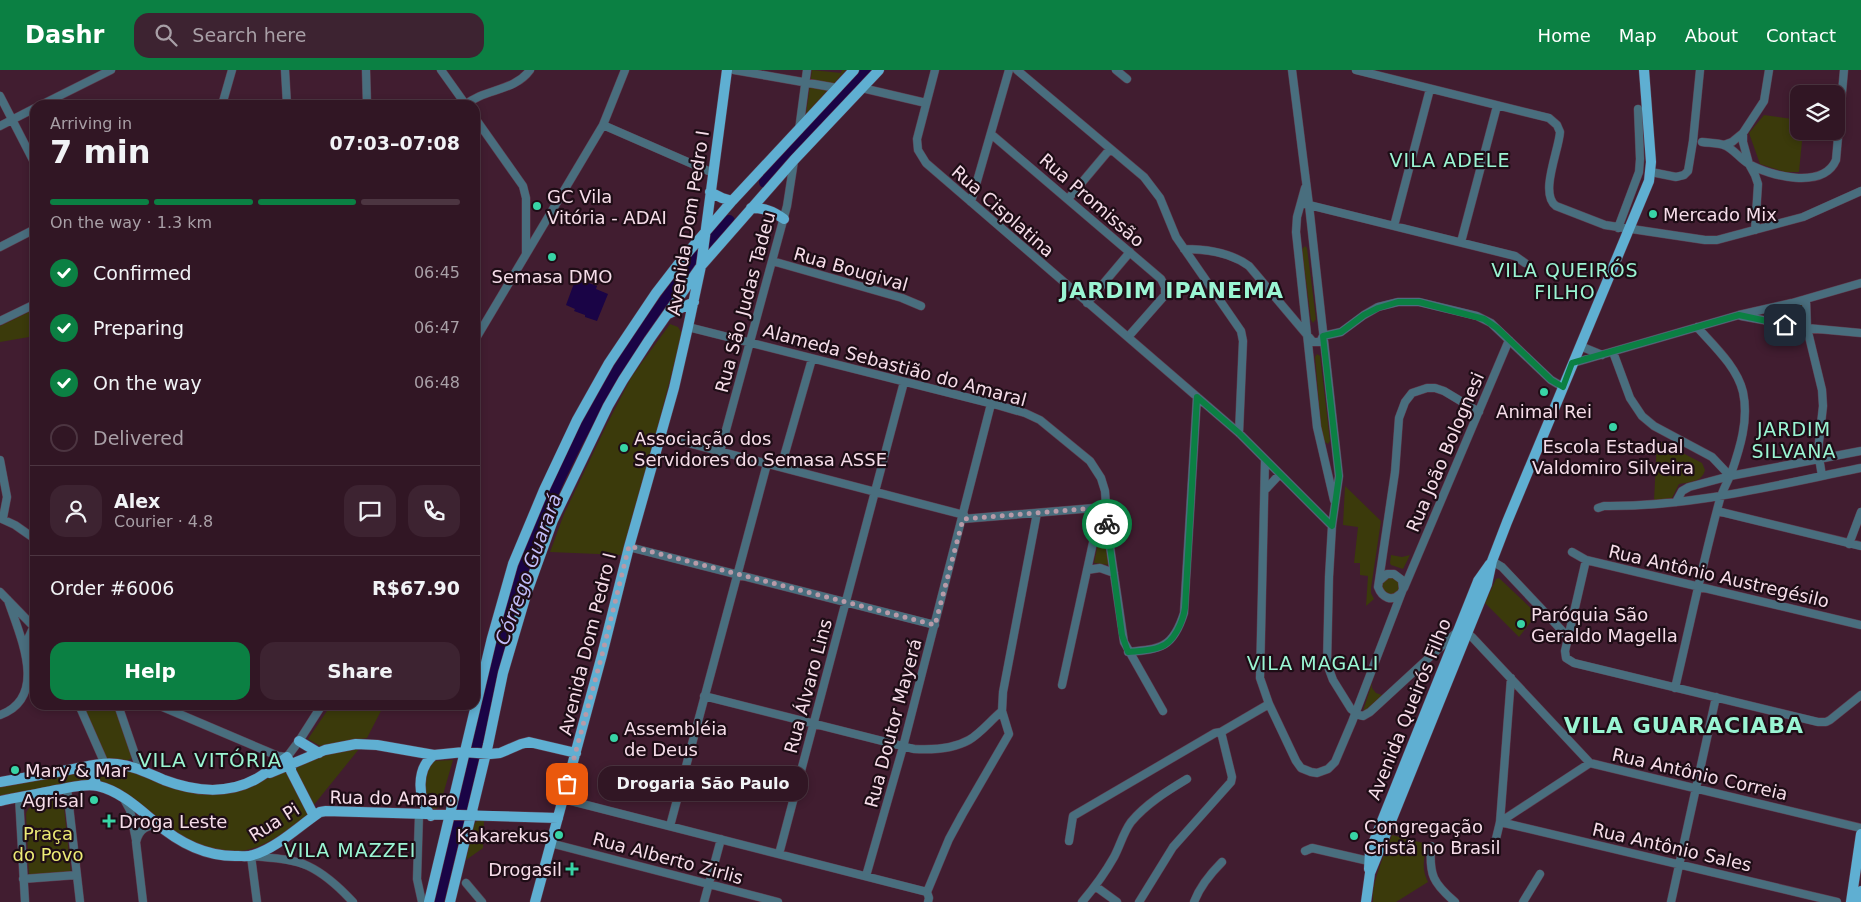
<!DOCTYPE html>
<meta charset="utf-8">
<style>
:root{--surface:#311624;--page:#3d2331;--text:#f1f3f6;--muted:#a89fa6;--line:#4c3541;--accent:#0b8043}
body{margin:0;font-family:"DejaVu Sans",sans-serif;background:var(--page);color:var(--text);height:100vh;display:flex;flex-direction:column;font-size:19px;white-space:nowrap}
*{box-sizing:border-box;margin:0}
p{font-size:16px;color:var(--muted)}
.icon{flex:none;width:28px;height:28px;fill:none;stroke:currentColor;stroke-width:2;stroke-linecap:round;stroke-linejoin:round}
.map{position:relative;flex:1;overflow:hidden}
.details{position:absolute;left:30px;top:30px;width:450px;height:610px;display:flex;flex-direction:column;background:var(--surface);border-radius:15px;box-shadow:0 2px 8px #0003,0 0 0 1px var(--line)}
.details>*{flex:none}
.fabs{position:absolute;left:1790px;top:15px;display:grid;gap:10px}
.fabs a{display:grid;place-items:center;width:55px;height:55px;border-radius:10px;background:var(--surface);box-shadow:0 2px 8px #0003,0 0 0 1px var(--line);font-size:25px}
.pin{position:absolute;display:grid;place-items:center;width:42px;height:42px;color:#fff;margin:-21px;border-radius:10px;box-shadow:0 2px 8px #0006}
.courier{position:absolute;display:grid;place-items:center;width:50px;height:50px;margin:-25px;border:4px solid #0b8043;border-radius:50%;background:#fff;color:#222;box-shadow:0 1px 6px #0007}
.bubble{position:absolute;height:35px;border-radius:15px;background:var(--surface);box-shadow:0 2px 8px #0003,0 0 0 1px var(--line);font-size:16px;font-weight:600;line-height:35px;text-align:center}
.overview em{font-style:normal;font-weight:600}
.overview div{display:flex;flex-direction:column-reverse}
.overview{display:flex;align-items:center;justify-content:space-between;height:85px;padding:0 20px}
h1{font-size:32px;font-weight:600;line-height:38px}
.bar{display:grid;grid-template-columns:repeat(4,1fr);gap:8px 5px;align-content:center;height:60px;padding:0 20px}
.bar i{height:6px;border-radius:4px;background:var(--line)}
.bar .current{background:var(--accent)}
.bar p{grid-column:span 4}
.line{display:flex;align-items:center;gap:12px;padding:0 20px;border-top:1px solid var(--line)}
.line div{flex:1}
.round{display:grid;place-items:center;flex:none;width:52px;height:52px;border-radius:15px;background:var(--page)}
ol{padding:0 20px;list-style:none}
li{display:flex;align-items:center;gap:15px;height:55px}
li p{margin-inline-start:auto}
li .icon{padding:5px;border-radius:50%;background:var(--accent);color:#fff;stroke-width:4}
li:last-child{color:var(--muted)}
li i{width:28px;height:28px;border:2px solid var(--line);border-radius:50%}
.action{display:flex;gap:10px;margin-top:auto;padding:10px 20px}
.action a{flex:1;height:58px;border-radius:15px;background:var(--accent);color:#fff;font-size:20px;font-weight:600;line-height:58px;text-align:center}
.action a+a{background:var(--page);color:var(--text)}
header{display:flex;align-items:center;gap:30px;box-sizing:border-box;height:70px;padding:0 25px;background:var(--accent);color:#fff}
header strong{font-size:24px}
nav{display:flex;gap:28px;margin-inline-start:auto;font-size:18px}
.search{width:350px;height:45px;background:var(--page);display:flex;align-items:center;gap:12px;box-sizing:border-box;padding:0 18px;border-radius:15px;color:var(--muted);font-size:19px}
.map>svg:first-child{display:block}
</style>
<header>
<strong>Dashr</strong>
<div class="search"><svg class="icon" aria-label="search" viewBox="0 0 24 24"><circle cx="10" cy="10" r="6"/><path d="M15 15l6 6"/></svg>Search here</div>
<nav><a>Home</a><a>Map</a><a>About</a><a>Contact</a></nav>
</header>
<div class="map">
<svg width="1861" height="832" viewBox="0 0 1861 832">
<rect width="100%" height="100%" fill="#411d30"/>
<!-- green -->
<path fill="#3b3a0b" d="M812 0 841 3 842 0H846L806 44Z
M1764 45 1799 50V61H1803L1799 102H1785L1760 94 1749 63Z
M1305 176 1307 178 1316 249 1313 253 1311 250 1302 179Z
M1802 235V249L1767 246Z
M35 239V266L0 272V256Z
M670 254 678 257 681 262 680 271 646 402 622 485 550 482 564 444 607 354 632 306Z
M1317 284 1320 286 1330 371 1328 374 1325 372 1321 357 1315 287Z
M1657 370 1702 393 1705 400C1702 412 1690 412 1679 414L1672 428 1654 431Z
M1345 416 1381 451 1371 518V523L1374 529 1366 536 1368 506 1360 505V493H1354L1358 457 1343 455Z
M1103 462 1105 464 1109 495 1094 493 1100 464Z
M1391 485 1402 487 1410 485 1403 499 1391 495 1390 493Z
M1382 516a9 9 0 1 1 18 0a9 9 0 1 1-18 0Z
M1499 508 1537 544 1519 567 1485 533 1496 509Z
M1372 613V618L1376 623 1382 625 1366 640 1363 641Z
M82 635H115L132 685 131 689 124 691 107 689Z
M331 635H384L367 668 320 676 308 669Z
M359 679 313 736 293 697 322 685Z
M453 690 440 735 434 741 426 736 423 703 432 691Z
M115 697 208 724C237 724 260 712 286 700L308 744C294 754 280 767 264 774 211 798 176 761 138 732 127 723 114 717 101 712L97 704 99 699Z
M88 700 90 712 0 727V715Z
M63 728 71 803 29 805 26 744C30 730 50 731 63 728Z
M478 750H484L483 778 466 790 474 754Z
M1392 765 1427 774C1424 789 1421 798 1428 812L1396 832H1373C1371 813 1385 783 1392 765Z"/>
<!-- water -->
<path fill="#1a0446" d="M576 208 597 216 596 219 608 224 597 251 585 247V245L574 241 575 239 566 235Z"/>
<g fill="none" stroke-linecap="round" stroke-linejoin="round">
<!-- river -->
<path stroke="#1a0446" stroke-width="12" d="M765 112 868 0
M438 832C450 781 464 730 476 678 493 601 511 523 541 450 586 340 651 240 729 151"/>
<defs>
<path id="minor" d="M285 0 287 35
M366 0 367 35
M441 0 466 35
M734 0 837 18
M935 0 917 69 918 80 926 93 1239 363 1332 456
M1017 0 1144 107 1160 128 1176 167 1241 261 1243 271 1239 363
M1116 0 1127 9
M1292 0 1309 135 1339 406 1332 456 1329 507 1327 594 1333 610 1351 639 1359 645 1363 646 1370 642 1458 561 1467 563 1472 567 1590 693 1861 758
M1356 0 1549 48 1557 55 1560 62C1559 80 1539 124 1556 136L1605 155 1705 170H1717L1803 147 1861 121
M862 18 926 33
M0 26 35 94
M41 35 111 0
M222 35 232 0
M465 35C485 18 514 22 530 0
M475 48 523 116 526 128V183
M603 55 713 103
M0 56 35 38
M799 60 807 0
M991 64 1161 209 1165 217V225L1128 267
M1702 72C1709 73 1718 73 1724 75 1734 79 1740 89 1749 94 1770 106 1823 120 1836 90L1844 0
M1724 75 1732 72 1743 63
M1651 102 1676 107 1684 105 1688 101 1693 71 1700 0
M1305 118 1297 147 1296 162 1317 357 1334 430
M1068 129 1110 79
M971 132 1009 0
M1305 134 1515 186 1525 193
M1394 156 1430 19
M1618 158 1639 102 1640 89 1638 39
M1755 160 1758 114 1755 105 1749 94 1743 72V63L1764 31 1769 0
M1461 172 1497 36
M0 177 35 159
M1184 179C1207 179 1230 182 1249 196L1313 272H1320L1323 266 1341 262 1364 245 1378 237 1398 232H1419L1477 246 1491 253 1551 310 1563 317
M772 191 902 228 921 236
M1806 229 1807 258 1822 320 1823 336 1818 381 1822 406
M1087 233 1130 182
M1741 246 1807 258 1861 263
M0 251 35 234
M688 257 997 335 1025 343 1040 350 1090 391 1101 408 1105 421 1108 463 1124 572 1163 641
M475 270 603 55 625 0
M1580 276 1602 285
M1613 282 1630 328 1642 346 1654 356 1712 387 1730 406
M1573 293 1739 245 1792 233 1861 213
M661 366 964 445
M720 382 787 136 794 91
M0 390 7 427 3 448
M1265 390 1260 608 1269 634 1296 691 1301 698 1311 702 1317 703 1328 699 1335 692 1352 652 1403 519 1402 510 1394 504H1387L1379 511
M781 397 812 289
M1266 419 1280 404
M1676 432 1682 421 1689 417 1730 406 1861 381
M1598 438 1604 436C1691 437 1776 415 1861 398
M1717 441 1861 476
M0 448 15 455 35 469
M963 449 1106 437
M1849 474 1861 442
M629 477 935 555
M1572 482 1586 490 1861 555
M1586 490 1565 581 1566 588 1574 593 1818 652H1826L1830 650 1861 625
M1492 491 1502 497 1568 567
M1087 500 1100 498 1114 503
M1404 518 1509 270
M0 522 35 558
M1400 524C1392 532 1382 528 1378 517L1395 402 1399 348 1405 332 1412 323 1427 318H1435L1444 321 1479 342
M26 581 27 571 34 556
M1128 582C1161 579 1173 578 1184 543L1197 327
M1062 615 1094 468 1105 442
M1675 618C1690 555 1703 491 1720 429 1723 420 1727 412 1731 404 1740 378 1749 350 1743 322 1737 297 1714 276 1697 257
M704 626 914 679C931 680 953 679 969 670 981 663 991 650 1002 641
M79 635 105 694
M118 635 140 699
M158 635 278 686 287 687 299 671 322 635
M0 645C50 627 19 564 8 530
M67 718 80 832
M19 727 25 832
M124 729 130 740 136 770
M563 729 927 822
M419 745 417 809 422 832
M1500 752 1837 832
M1500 752 1590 693
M670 756 767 394
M1069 771 1073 746 1215 663 1221 662
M550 773 778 832
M1431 776C1429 805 1433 813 1455 832
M1494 777 1500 752 1511 608
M1305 781 1312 778 1373 792
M779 784 904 312
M866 806 903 677 991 334
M23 809 77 805
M466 813 482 832
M1095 816 1117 832
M143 832 136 772C139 759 148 753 160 757
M257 832 251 786C269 788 291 788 308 796 325 804 341 819 353 832
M704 832 721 769
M928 832 929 828 927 822 949 769 962 745 1009 664 1002 641 1003 622 1037 443
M1082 832C1094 818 1105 803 1114 787 1120 776 1123 763 1131 752 1146 734 1167 721 1187 709
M1139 832 1173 777 1231 712 1232 707 1221 662 1269 634
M1194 832C1200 816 1210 804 1222 792
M1523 832 1540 804
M1671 832 1716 627"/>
<path id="major" d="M710 122 722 128 732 131
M751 138C764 138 773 141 784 149
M668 244 694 232
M299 671 319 683
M94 695 92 704 97 716
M270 703 325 680 356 674 377 675 434 685 464 682 490 684 500 683 521 674 529 672 576 683
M0 712C23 708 45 704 68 700 84 697 101 692 117 694 134 696 148 703 164 710 193 721 227 725 256 709 267 703 277 694 287 687L291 695V701L314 746
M0 731C19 727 38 724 56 720 69 718 84 713 98 716 120 721 138 738 155 752 179 773 206 787 238 786 243 786 248 787 253 785 277 778 299 756 320 742L326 741 558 748
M431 746C417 729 416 698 434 685
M1369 799 1370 781 1478 511 1490 494
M429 832 492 568 513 494 544 420 577 350 609 293 656 223 683 188 732 131 854 0
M450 832 488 675 503 603 526 525 553 450 608 336 623 310 649 270 701 196 794 90 879 0
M535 832 602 585 629 477 674 318 688 257 701 196 727 0
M1366 832 1370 803 1487 514 1492 491 1507 452 1649 111 1651 92 1644 0
M1851 832 1861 764
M1859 832 1861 821"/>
</defs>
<!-- minor casing -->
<use href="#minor" stroke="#5e3c4e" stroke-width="9"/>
<!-- major casing -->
<use href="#major" stroke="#5e3c4e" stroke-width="11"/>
<!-- minor -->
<use href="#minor" stroke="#496e7e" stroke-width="8"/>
<!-- major -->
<use href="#major" stroke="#5fafd2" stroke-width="10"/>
</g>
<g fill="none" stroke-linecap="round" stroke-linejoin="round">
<!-- done -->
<path stroke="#b79aa8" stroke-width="5" stroke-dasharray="0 9" d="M567 714 602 585 629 476 935 555 963 449 1106 437 1107 454"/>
<!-- route -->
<path stroke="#0b8043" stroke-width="6" d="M1107 454 1122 565 1128 582C1138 581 1150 581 1160 577 1174 573 1183 551 1185 538L1197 327 1239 363 1332 456 1339 406 1323 266 1341 262 1364 245 1378 238 1398 232H1419L1484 249 1497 258 1551 310 1563 317 1572 293 1739 245 1785 255"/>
</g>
<!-- markers -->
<g fill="#38d4a6" stroke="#1e0d16" stroke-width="2">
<circle cx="537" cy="136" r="5"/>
<circle cx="1653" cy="144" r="5"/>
<circle cx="552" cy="187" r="5"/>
<circle cx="1544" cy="322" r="5"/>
<circle cx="1613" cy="357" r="5"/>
<circle cx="624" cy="378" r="5"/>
<circle cx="1521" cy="554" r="5"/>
<circle cx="614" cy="668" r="5"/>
<circle cx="15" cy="700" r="5"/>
<circle cx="94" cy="730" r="5"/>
<path d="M106.5 743.5h5v5h5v5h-5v5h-5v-5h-5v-5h5z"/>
<circle cx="559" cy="765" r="5"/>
<circle cx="1354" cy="766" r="5"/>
<path d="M569.5 791.5h5v5h5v5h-5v5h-5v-5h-5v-5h5z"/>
</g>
<g text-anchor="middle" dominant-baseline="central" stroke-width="4.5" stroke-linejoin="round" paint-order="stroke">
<!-- poi labels -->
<g font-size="18" fill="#f6dde9" stroke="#1e0d16" text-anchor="start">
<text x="547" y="126">GC Vila<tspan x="547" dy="21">Vitória - ADAI</tspan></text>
<text x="1663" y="144">Mercado Mix</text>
<text x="552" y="206" text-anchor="middle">Semasa DMO</text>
<text x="1544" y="341" text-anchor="middle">Animal Rei</text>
<text x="634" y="368">Associação dos<tspan x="634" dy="21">Servidores do Semasa ASSE</tspan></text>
<text x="1613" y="376" text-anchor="middle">Escola Estadual<tspan x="1613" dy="21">Valdomiro Silveira</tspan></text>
<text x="1531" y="544">Paróquia São<tspan x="1531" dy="21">Geraldo Magella</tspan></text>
<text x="624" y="658">Assembléia<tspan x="624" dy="21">de Deus</tspan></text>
<text x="25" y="700">Mary &amp; Mar</text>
<text x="84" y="730" text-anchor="end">Agrisal</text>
<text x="119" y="751">Droga Leste</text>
<text x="1364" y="756">Congregação<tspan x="1364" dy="21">Cristã no Brasil</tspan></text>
<text x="549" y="765" text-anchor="end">Kakarekus</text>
<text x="562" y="799" text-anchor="end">Drogasil</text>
</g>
<!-- street labels -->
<g font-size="18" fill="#f6dde9" stroke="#1e0d16">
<text transform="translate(1092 130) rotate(41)">Rua Promissão</text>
<text transform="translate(1003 141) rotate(41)">Rua Cisplatina</text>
<text transform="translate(688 153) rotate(-81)">Avenida Dom Pedro I</text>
<text transform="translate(851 199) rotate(16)">Rua Bougival</text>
<text transform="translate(745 232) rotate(-75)">Rua São Judas Tadeu</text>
<text transform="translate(895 295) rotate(15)">Alameda Sebastião do Amaral</text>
<text transform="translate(1445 382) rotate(-67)">Rua João Bolognesi</text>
<text transform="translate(1719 506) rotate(13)">Rua Antônio Austregésilo</text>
<text transform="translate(587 574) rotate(-76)">Avenida Dom Pedro I</text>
<text transform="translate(808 616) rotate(-75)">Rua Álvaro Lins</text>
<text transform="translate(1409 639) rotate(-68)">Avenida Queirós Filho</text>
<text transform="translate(893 653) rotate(-75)">Rua Doutor Mayerá</text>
<text transform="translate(1700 704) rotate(13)">Rua Antônio Correia</text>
<text transform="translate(393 728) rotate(1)">Rua do Amaro</text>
<text transform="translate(274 752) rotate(-32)">Rua Pi</text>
<text transform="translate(1672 777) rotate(13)">Rua Antônio Sales</text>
<text transform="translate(668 788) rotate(15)">Rua Alberto Zirlis</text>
</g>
<!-- park labels -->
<g font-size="18" fill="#ecea75" stroke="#1e0d16">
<text x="48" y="763">Praça<tspan x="48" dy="21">do Povo</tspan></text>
</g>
<!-- neighbourhood labels -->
<g font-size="19" letter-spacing="1" fill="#9af5d3" stroke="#1e0d16">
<text x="1450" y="90">VILA ADELE</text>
<text x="1565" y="200">VILA QUEIRÓS<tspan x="1565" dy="22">FILHO</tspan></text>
<text x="1794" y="359">JARDIM<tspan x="1794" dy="22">SILVANA</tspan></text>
<text x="1313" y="593">VILA MAGALI</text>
<text x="350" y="780">VILA MAZZEI</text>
</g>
<!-- water labels -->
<g font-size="19" font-style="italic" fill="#c1bcf8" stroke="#1e0d16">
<text transform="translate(528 499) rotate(-70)">Córrego Guarará</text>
</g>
<!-- quarter labels -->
<g font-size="20" letter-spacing="1" fill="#9af5d3" stroke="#1e0d16">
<text x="210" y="690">VILA VITÓRIA</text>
</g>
<!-- district labels -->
<g font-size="22" font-weight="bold" letter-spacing="1" fill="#9af5d3" stroke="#1e0d16">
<text x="1172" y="220">JARDIM IPANEMA</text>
<text x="1684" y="655">VILA GUARACIABA</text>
</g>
</g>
</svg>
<div class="fabs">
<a><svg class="icon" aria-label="layers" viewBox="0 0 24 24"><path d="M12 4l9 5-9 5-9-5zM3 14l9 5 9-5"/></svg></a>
</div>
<div class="pin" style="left:567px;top:714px;background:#ea580c"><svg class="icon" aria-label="bag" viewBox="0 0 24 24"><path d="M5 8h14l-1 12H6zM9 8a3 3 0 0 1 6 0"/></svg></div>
<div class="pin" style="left:1785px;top:255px;background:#1f2937"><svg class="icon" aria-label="home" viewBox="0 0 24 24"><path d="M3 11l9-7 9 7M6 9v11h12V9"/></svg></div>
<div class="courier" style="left:1107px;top:454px"><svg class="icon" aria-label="bike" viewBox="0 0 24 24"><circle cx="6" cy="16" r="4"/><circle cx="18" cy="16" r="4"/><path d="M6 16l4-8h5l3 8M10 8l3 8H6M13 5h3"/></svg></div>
<div class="bubble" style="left:598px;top:696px;width:210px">Drogaria São Paulo</div>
<section class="details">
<div class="overview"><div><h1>7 min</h1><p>Arriving in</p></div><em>07:03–07:08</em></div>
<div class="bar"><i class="current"></i><i class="current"></i><i class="current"></i><i></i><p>On the way · 1.3 km</p></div>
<ol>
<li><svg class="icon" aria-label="check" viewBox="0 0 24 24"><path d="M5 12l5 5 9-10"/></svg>Confirmed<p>06:45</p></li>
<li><svg class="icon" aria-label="check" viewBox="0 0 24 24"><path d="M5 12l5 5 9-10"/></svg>Preparing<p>06:47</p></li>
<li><svg class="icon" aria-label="check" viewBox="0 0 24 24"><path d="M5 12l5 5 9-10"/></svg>On the way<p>06:48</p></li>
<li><i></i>Delivered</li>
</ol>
<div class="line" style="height:90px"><a class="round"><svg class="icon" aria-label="person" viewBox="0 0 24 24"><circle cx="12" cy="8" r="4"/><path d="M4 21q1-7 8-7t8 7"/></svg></a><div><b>Alex</b><p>Courier · 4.8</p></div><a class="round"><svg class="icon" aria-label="chat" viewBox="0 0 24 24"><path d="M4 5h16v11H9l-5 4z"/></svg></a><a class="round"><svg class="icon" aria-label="phone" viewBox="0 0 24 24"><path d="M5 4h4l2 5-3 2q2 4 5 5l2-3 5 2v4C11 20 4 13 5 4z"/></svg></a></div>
<div class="line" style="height:65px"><div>Order #6006</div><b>R$67.90</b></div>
<div class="action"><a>Help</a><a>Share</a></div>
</section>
</div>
